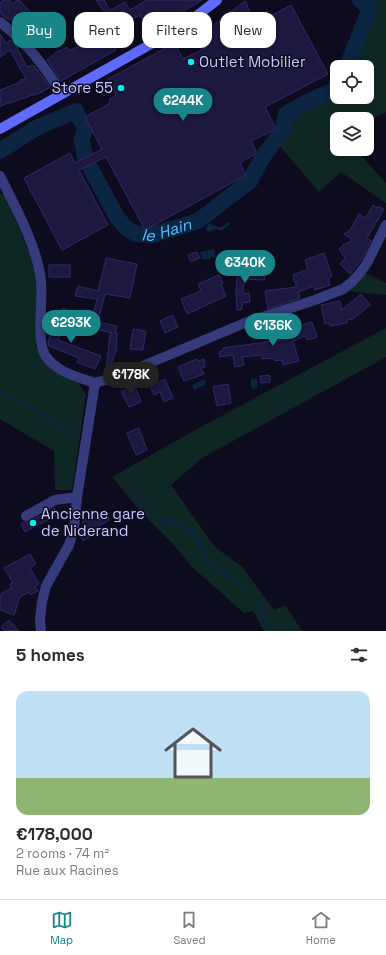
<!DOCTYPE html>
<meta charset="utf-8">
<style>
:root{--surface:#fff;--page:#f7f7f7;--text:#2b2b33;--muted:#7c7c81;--line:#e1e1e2;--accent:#188589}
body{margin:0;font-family:"Space Grotesk",sans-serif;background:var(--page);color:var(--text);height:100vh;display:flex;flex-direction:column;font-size:15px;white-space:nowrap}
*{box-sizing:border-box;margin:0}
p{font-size:13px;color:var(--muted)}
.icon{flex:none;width:22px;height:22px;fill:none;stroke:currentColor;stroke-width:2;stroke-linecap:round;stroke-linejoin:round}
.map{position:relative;height:631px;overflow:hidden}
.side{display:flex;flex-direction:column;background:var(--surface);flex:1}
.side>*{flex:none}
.banner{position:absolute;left:12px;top:12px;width:362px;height:36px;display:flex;gap:8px}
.controls{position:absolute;left:330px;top:60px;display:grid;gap:8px}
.controls a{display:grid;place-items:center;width:44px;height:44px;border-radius:8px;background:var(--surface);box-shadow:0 2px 10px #0003;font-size:20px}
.price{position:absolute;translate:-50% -34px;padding:0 9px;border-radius:14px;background:var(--accent);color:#fff;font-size:13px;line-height:26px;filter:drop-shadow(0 1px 2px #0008)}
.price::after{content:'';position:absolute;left:50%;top:24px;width:12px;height:9px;margin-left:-6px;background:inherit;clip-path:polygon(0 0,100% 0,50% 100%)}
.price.selected{background:#222;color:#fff}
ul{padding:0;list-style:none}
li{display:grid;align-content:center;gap:8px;height:212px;padding:0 16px}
li span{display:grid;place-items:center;height:124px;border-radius:12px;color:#555}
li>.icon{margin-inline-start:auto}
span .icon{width:72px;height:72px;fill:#fffc;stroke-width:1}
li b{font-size:17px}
h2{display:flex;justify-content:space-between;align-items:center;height:48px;padding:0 16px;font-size:17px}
.chip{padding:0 14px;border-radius:12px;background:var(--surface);box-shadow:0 2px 10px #0003;font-size:14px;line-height:36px}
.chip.selected{background:var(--accent);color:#fff}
.dock{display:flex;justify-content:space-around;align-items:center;height:56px;border-top:1px solid var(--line);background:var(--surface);font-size:11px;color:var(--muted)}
.dock a{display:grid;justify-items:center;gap:2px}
.dock .selected{color:var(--accent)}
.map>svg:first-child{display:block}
</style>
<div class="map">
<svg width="386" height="631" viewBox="0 0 386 631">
<rect width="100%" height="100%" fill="#0d0c1e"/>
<g fill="#0f2724">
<polygon points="368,0 386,0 386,112 367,122 367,119 337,119 337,149 355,149 386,183 386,203 341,172 319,192 278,144 286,134 292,116 310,107 329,101 337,92 337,97 367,97 367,67 350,67 373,5"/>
<polygon points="4,193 30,254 37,281 36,309 36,347 52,370 78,382 86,395 72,490 55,490 54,451 0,419 0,195"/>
<polygon points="365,273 386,283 386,295 346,291"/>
<polygon points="386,328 386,357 202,458 171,485 215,547 242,567 274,610 285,605 302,631 264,631 253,611 244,613 191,566 173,544 142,513 112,477 197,429"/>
</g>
<g fill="#0b2542">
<polygon points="228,222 230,224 222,231 216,229 208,232 205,228 209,223 217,227 222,227"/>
<polygon points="214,249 216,257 202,260 200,252"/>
<polygon points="252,378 257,379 257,386 256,389 253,389 251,386 251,379"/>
<polygon points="204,379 206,384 194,390 192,385"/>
</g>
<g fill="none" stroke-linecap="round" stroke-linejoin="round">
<g stroke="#0b2542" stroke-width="2.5">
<polyline points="0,392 37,410 73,436"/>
<polyline points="131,494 150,515 193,531 207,563 246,589"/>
<polyline points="256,600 272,631"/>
</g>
<g stroke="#0b2542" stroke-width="16">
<polyline points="347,67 370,8 360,0"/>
<path id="s1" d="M 0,151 L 36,128 L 76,111 L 85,129 L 82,139 L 85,158 L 117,217 L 125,227 L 136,234 L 152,235 L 198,221 L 250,181 L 262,158 L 283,130 L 286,114 L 309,101 L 333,91 L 337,85"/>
</g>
</g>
<g fill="#1c183f" stroke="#302a6b">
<polygon points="3,0 9,0 13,4 17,0 19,0 35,17 32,20 38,28 34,31 40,38 34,43 19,25 18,27 10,18 8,20 3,16 0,13 0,3"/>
<polygon points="96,0 104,0 110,10 125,2 130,10 147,0 202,0 149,32 140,15 119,26 108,34 116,50 61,81 47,60 59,50 60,51 67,47 69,51 85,43 81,38 101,27 96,21 106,14"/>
<polygon points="245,1 256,24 291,5 328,74 265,107 276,129 251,141 257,153 240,163 246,175 145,230 106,157 79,170 108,225 62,250 24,178 70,153 75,163 102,149 85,117 109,104 110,99 116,95 108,79 175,43 183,59 205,48 199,36 206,31"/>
<polygon points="0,34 6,43 11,40 15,44 27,67 34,65 36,70 37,69 50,87 42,92 0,106 0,90 21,82 20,80 26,79 10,50 0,57"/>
<polygon points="373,205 377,208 378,206 384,209 367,238 371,241 361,260 350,274 340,264 345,258 339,249 343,246 343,245 353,240 344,234 350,230 359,214 366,218"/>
<polygon points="197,252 200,258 191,262 188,255"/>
<polygon points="324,253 332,276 328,278 330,285 315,290 314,286 298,292 300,298 268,309 265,291 296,287 296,282 294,282 293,275 308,269 305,260"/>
<polygon points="106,258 137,264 130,298 105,294 98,321 92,320 97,299 75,296 78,286 98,291"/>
<polygon points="238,263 245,263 244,268 251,268 250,274 264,273 265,280 244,279 243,294 249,293 250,302 243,303 241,310 237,310 236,293"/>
<rect x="49" y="265" width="21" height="12"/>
<polygon points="219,275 223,283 221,285 226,296 187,314 181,299 201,291 198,284"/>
<polygon points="361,294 370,305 353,319 347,320 347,323 330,326 329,323 325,324 321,305 340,301 342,310"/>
<polygon points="63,308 70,312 58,340 101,356 95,369 77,362 79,358 49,346 48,341"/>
<polygon points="173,315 178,327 165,333 160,321"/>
<polygon points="97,322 117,326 115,333 117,333 116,351 108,372 106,371 110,333 112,333 96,329"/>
<polygon points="312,322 317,337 307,340 305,336 293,341 299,361 283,365 282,360 275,361 274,358 262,359 262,355 242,357 244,365 235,367 233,355 220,357 219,352 223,351 223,348 281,340 279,332"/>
<polygon points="133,329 146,331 143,350 130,349"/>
<polygon points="197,359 198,361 204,359 205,367 201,368 204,374 184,381 178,367"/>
<polygon points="270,375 270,382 261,383 260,376"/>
<polygon points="165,379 173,398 164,402 160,392 154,395 150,386"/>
<polygon points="228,384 231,403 217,406 213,387"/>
<polygon points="135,386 141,402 129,407 121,391"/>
<polygon points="139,428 147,450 136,455 127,433"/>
<polygon points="54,508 57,515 25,532 21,524 24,522 29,522"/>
<polygon points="104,511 109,520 92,530 94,534 83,541 79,534 80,532 85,528 82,522 96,513 97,514"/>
<polygon points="30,554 36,564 30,568 39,584 35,586 38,591 30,595 29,592 20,597 14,615 0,610 0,597 2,593 12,588 10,584 13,583 4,568"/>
<polygon points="9,620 19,631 5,631 1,627"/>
</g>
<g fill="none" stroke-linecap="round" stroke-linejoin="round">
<g stroke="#363b7d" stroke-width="10">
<path d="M 0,22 C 28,44 43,64 62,94"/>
<path d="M 0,176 C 15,207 34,240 40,274 C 45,297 35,337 45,355 C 56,372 77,377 95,383"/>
<polyline points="95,383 119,376 247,322 315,300 343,289 352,282 360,273 367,263 386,225"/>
<polyline points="26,516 55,500 77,497"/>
<polyline points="41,631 40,619 42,602 46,586 69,545 74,528 77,497 95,383"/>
</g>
<polyline stroke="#5f6bff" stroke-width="10" points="0,129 151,44 194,18 217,0"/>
</g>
<g fill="#00f3f3" stroke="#0d0c1e" stroke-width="1.5">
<circle cx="191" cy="62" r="4"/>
<circle cx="121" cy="88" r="4"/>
<circle cx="33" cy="523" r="4"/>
</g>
<g text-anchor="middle" stroke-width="3" stroke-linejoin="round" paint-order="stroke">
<g font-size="15" fill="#c9c8ff" stroke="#0d0c1e" text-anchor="start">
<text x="199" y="67">Outlet Mobilier</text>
<text x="113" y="93" text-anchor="end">Store 55</text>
<text x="41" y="519">Ancienne gare<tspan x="41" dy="17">de Niderand</tspan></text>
</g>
<g font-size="16" font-style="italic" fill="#56c1ff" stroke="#0d0c1e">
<text dy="6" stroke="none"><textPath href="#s1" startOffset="260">le Hain</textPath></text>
</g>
</g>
</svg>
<div class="controls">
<a><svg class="icon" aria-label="locate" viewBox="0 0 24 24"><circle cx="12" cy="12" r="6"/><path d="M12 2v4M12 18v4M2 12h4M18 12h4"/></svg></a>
<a><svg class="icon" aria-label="layers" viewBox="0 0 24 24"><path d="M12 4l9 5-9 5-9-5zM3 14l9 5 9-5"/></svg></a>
</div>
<b class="price" style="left:183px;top:122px">€244K</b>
<b class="price" style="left:245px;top:284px">€340K</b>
<b class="price" style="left:71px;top:344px">€293K</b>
<b class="price" style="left:273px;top:347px">€136K</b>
<b class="price selected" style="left:131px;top:396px">€178K</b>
<div class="banner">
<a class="chip selected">Buy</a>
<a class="chip">Rent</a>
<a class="chip">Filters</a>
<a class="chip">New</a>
</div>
</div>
<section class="side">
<h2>5 homes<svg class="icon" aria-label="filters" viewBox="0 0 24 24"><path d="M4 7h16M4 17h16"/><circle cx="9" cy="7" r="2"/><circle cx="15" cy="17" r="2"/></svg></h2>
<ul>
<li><span style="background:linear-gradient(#bfe0f5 70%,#8fb573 0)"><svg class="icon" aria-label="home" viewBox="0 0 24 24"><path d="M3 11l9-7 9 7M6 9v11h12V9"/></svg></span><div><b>€178,000</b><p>2 rooms · 74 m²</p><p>Rue aux Racines</p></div></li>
</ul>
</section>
<nav class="dock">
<a class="selected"><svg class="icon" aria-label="map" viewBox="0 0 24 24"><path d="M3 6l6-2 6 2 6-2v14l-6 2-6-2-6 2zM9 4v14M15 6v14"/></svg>Map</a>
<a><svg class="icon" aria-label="saved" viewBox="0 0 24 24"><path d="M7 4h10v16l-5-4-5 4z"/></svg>Saved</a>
<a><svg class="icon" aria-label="home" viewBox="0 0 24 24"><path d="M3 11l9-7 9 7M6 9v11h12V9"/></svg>Home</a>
</nav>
